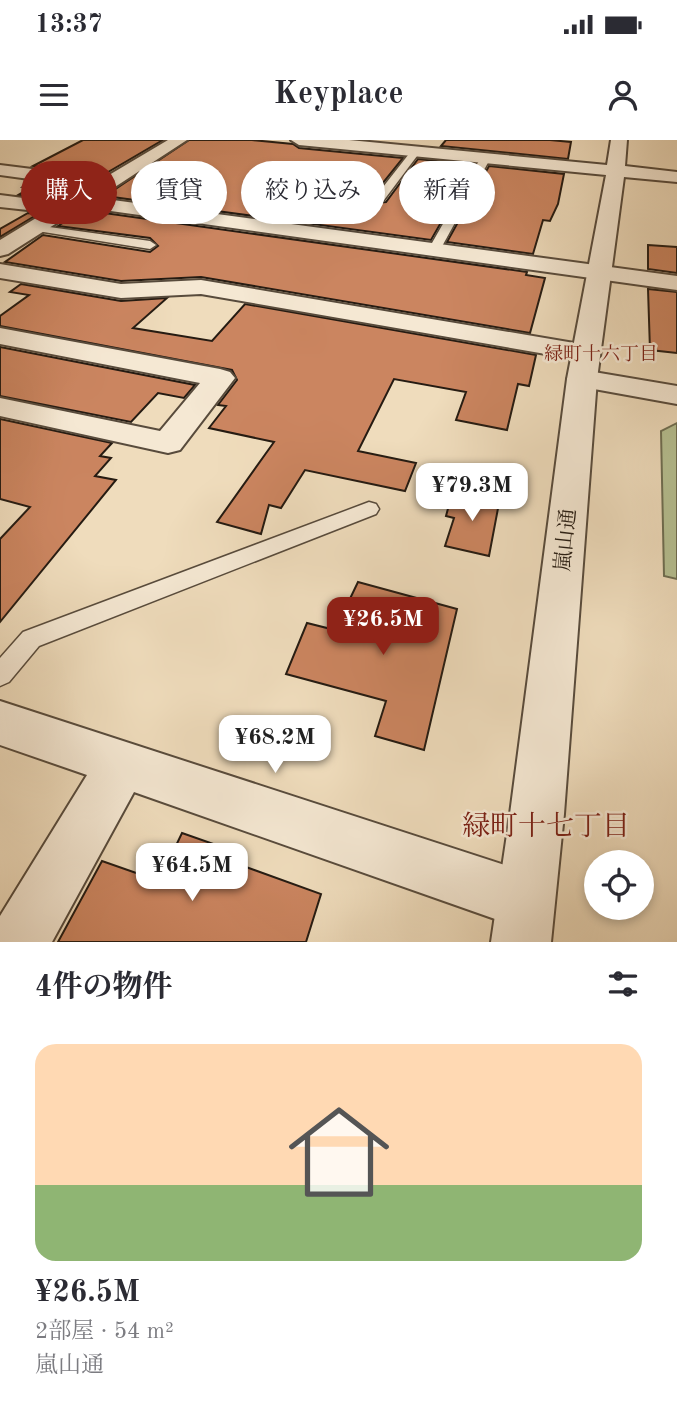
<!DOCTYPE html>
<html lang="ja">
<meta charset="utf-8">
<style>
:root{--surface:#fff;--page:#f7f7f7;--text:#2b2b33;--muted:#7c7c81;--line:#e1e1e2;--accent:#8f2418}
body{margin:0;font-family:"Old Standard TT","Noto Serif JP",serif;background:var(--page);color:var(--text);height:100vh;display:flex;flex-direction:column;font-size:26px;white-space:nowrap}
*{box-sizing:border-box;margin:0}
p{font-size:23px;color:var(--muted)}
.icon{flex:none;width:38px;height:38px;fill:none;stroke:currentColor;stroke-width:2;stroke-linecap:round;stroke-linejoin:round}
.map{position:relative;height:802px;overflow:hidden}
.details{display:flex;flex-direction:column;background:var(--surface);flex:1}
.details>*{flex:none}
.banner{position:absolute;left:21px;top:21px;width:635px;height:63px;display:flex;gap:14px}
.buttons{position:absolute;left:584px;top:710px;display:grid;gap:14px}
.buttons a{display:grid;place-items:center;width:70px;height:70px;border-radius:50%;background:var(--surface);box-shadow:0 4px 10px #0003;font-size:35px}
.price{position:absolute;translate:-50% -60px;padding:0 16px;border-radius:14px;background:#fff;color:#222;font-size:23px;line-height:46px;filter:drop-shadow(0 2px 4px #0008)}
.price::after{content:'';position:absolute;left:50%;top:42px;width:21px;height:16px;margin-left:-10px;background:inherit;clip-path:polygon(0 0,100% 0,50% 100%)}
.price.current{background:var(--accent);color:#fff}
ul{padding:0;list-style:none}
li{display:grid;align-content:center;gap:14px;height:371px;padding:0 35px}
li+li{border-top:2px solid var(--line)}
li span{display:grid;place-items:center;height:217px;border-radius:21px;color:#555}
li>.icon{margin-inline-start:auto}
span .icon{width:126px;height:126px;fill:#fffc;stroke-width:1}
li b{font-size:30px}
h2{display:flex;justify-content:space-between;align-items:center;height:84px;padding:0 35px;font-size:30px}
.chip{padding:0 24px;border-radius:32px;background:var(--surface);box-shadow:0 4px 10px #0003;font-size:24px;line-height:63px}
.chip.current{background:var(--accent);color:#fff}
.status{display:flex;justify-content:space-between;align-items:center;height:49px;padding:0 35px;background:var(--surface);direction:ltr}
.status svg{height:19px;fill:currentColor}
header{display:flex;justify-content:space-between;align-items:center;height:91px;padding:0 35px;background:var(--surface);font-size:32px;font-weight:700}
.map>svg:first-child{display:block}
</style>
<div class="status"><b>13:37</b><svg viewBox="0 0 49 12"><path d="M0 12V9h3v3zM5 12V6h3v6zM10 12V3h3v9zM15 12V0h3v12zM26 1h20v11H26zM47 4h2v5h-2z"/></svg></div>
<header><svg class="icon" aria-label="menu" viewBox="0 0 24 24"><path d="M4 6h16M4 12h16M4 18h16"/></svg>Keyplace<svg class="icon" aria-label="person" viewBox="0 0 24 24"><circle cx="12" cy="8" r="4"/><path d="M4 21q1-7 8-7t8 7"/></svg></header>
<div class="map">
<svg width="677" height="802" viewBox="0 0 677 802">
<rect width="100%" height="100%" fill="#efdcbc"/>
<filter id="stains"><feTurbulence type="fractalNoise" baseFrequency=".00286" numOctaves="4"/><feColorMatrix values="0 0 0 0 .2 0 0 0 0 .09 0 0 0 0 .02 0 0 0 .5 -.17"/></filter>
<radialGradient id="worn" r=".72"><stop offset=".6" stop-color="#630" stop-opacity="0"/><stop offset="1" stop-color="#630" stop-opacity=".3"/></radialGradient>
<polygon fill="#b6c193" stroke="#6e6e52" stroke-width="2" points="677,283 677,439 664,436 661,291"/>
<g fill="#cb8560" stroke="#251b12" stroke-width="2">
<polygon points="83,0 163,0 103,35 33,26"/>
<polygon points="189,0 252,0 293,4 299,8 403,18 374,54 376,63 386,62 418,19 474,25 431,100 105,56"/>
<polygon points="446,0 550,0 571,2 568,19 441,6"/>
<polygon points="489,26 564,34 558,64 550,81 543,80 533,114 447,102"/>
<polygon points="33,42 80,49 61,60 18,55 30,48 23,47"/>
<polygon points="83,70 527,132 526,135 545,138 530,193 201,137 121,141 5,122 43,95 150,112 158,106 150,98 58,86"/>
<polygon points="28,73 38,74 0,97 0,89"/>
<polygon points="648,105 677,107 677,133 648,129"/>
<polygon points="21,144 121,161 167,158 133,188 212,201 245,164 536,215 529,246 518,244 507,290 456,280 466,252 394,239 358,311 416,323 405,351 305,330 281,368 269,365 261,394 217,382 274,302 209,288 226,266 218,265 237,240 232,230 0,186 0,176 29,155 10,152"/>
<polygon points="648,149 677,152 677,213 650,210"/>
<polygon points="0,207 195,245 184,258 158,253 131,282 0,256"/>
<polygon points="0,279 112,303 100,316 111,318 95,336 116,340 0,482 0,399 30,367 0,359"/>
<polygon points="453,350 481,355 480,359 499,363 489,416 445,406 454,378 446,376"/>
<polygon points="358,442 457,469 424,610 375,596 386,561 286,534 307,483 335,490"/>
<polygon points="182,693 225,708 221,718 321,754 306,802 58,802 102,721 159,741"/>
</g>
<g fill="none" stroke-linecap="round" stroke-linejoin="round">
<g stroke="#584b3c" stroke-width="3">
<g id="service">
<polygon points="412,10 420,12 384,60 376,60 376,56"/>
<polygon points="485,16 490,19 440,110 430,113 428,110 480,19"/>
<polygon points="35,85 150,101 156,105 150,109 31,90 31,86"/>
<polygon points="369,362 376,364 379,369 376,374 39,506 9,542 0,546 0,518 23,492"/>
</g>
</g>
<g stroke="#584b3c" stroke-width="4">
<g id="minor">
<polygon points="168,0 187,0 98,58 677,136 677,150 82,67 8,114 0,116 0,100 46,72 0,67 0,55 62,63 88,47 0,35 0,25 104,38"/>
<polygon points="0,124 121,144 201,140 586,205 596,207 600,213 596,219 586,221 201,154 121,158 0,138"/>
<polygon points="0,188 220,229 230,232 235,238 180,310 168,313 0,276 0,258 160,291 200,243 0,204"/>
<polygon points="582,230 677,246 677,264 572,245 567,239 572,233"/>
<polygon points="0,561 526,732 547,740 555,761 547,782 526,790 134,652 52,802 0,802 0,776 87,635 0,605"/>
</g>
</g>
<g stroke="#584b3c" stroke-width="4">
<polygon id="tertiary" points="291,0 349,0 607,25 611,0 627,0 625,26 677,32 677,42 624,37 597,239 564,674 551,802 491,802 510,674 567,239 606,35 299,5"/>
</g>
<use href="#service" fill="#f5e8d3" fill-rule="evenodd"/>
<use href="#minor" fill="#f5e8d3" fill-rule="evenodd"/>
<use href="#tertiary" fill="#f5e8d3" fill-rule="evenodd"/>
</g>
<g text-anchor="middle" stroke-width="5" stroke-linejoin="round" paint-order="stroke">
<g font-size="19" fill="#7a1f14" stroke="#f5e8d3">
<text x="601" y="220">緑町十六丁目</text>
</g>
<g font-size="21" fill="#251b12" stroke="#f5e8d3">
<text transform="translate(565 400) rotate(-84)" y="7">嵐山通</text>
</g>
<g font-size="28" fill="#7a1f14" stroke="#f5e8d3">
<text x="546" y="695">緑町十七丁目</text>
</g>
</g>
<rect width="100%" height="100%" filter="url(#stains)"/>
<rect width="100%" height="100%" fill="url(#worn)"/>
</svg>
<div class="buttons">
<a><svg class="icon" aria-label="locate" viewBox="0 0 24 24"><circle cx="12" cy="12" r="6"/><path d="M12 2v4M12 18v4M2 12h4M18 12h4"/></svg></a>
</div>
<b class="price" style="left:472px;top:383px">¥79.3M</b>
<b class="price current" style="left:383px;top:517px">¥26.5M</b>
<b class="price" style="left:275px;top:635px">¥68.2M</b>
<b class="price" style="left:192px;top:763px">¥64.5M</b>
<div class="banner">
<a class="chip current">購入</a>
<a class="chip">賃貸</a>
<a class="chip">絞り込み</a>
<a class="chip">新着</a>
</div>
</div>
<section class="details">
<h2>4件の物件<svg class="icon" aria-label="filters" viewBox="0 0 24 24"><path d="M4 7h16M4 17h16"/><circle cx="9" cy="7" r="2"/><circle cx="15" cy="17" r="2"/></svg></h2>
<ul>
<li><span style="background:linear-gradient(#ffd9b3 65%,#8fb573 0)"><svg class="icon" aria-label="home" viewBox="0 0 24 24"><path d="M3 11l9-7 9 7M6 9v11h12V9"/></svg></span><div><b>¥26.5M</b><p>2部屋 · 54 m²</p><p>嵐山通</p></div></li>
</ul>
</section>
